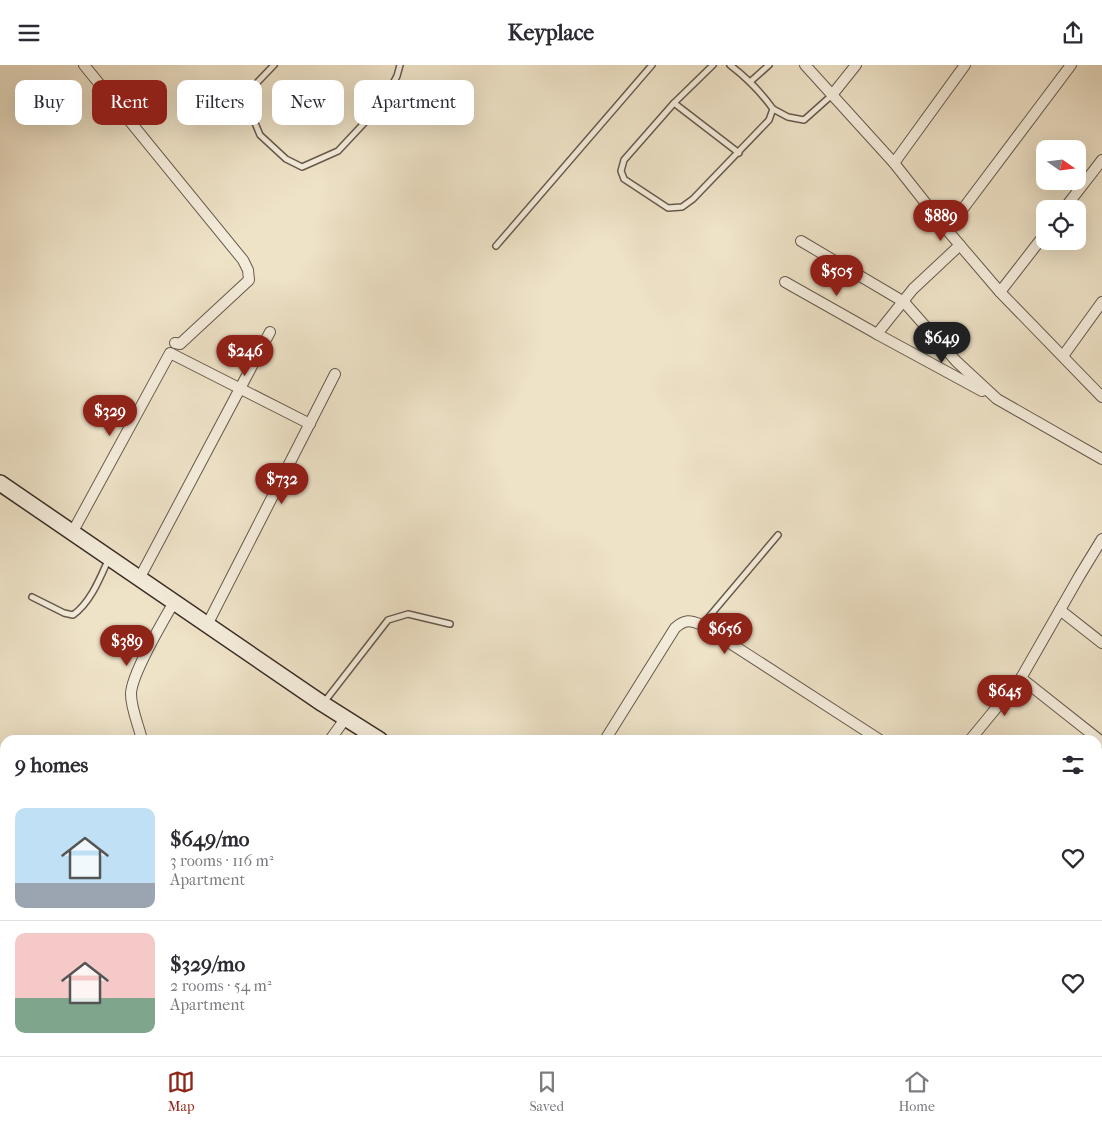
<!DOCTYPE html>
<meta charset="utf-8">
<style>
:root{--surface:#fff;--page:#f2f2f3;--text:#2b2b33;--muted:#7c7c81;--line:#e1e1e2;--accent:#8f2418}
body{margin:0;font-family:"IM FELL French Canon",serif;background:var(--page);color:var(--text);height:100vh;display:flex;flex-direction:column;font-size:19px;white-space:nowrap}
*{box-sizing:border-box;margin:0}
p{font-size:16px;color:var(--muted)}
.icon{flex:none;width:28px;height:28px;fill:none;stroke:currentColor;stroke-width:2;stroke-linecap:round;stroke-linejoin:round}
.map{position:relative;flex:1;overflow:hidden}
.sheet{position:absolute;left:0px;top:670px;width:1102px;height:321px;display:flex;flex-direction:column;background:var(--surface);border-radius:15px 15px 0 0;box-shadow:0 5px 20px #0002}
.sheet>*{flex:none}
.banner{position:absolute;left:15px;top:15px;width:500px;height:45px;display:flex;gap:10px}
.needle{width:32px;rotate:104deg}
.controls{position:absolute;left:1036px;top:75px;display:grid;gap:10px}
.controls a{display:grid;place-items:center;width:50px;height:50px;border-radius:10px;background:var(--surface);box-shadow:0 5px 20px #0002;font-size:25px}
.price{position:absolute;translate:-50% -42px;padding:0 11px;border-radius:18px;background:var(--accent);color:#fff;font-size:16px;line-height:32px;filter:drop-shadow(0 1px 2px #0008)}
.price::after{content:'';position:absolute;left:50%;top:30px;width:15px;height:11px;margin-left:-8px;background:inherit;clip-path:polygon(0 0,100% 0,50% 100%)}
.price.current{background:#222;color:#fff}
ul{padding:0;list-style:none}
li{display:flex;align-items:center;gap:15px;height:125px;padding:0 15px}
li+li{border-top:1px solid var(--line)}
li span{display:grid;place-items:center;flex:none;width:140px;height:100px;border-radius:10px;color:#555}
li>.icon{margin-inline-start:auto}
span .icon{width:60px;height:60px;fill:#fffc;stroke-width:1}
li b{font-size:21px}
h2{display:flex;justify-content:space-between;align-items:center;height:60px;padding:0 15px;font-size:21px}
.tag{padding:0 18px;border-radius:10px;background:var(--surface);box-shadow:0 5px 20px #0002;font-size:18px;line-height:45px}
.tag.current{background:var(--accent);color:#fff}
header{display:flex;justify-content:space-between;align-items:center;height:65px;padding:0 15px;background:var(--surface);font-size:22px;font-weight:700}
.menu{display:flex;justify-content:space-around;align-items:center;height:70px;border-top:1px solid var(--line);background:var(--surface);font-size:14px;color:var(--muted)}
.menu a{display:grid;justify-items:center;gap:2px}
.menu .current{color:var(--accent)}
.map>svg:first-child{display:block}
</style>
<header><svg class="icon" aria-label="menu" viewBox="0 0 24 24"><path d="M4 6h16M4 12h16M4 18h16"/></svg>Keyplace<svg class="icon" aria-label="share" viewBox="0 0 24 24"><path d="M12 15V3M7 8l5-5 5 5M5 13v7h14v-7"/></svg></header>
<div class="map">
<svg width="1102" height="991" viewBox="0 0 1102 991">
<rect width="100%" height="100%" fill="#eee2c7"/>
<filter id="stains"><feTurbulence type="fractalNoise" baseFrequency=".004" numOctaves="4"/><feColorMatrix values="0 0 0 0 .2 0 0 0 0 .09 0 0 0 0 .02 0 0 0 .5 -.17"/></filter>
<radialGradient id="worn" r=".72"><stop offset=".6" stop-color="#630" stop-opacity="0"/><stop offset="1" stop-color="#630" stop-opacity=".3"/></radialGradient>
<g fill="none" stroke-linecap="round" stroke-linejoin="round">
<g stroke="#665a4e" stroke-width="8">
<g id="lane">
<polyline points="274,0 249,26 248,41 260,70 286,94 302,102 338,86 382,39 397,11 400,0"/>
<path d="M 713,0 L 674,38 L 624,95 L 621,106 L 624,114 L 668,143 L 682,142 L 693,134 L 769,55 L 773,44 C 761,27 747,13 730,0"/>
<polyline points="750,17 769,0"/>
<polyline points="674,38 739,88"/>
<polyline points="773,44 788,52 804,55 832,30"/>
<polyline points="496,181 652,0"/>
<path d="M 32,532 L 64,548 L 73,550 C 91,537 100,513 109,493"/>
<polyline points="702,560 778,470"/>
<polyline points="325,636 388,555 408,549 450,559"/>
<polyline points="1098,945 1102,949"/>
<polyline points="910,991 914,986"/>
</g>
</g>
<g stroke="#665a4e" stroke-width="12">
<g id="street">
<polyline points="84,0 243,195 248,205 249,215 180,279 175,278"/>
<polyline points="805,0 894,98 947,165 1000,227 1102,332"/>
<polyline points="832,30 856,0"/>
<polyline points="894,98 965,0"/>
<polyline points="1064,144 1102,95"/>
<polyline points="947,165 1071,0"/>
<polyline points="801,176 904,237 956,296 997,334 1102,394"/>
<polyline points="960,180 913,224 877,269 982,326"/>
<polyline points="785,217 877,269"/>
<polyline points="1000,227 1045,169"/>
<polyline points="1063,291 1102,237"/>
<polyline points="72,468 170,288 310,359"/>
<polyline points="139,514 270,267"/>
<polyline points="1060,545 1102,578"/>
<polyline points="207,560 335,309"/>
<polyline points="1021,613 1102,677"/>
<path d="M 142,675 C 139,661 131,644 131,629 C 131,610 163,556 174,537"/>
<polyline points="330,675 345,654"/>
<path d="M 605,675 L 675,563 C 685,554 690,555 702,560 L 880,675"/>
<polyline points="970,675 1021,613 1080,510 1102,474"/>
<polyline points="0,814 5,817"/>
<polyline points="232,986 241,991"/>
<polyline points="143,991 145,986"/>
<polyline points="334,991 336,986"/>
<polyline points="438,991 439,986"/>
<polyline points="586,991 592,986"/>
</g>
</g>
<g stroke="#392c25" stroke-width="18">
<g id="secondary">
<polyline points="0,418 323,639 380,675"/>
<polyline points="661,986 663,991"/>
</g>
</g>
<use href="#lane" stroke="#f4ecdb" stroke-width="5"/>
<use href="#street" stroke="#f4ecdb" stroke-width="10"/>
<use href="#secondary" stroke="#f4ecdb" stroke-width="15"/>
</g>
<rect width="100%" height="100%" filter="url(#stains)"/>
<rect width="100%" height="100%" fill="url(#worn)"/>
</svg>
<div class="controls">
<a><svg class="needle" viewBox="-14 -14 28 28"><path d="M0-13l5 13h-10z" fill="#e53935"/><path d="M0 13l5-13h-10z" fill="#7c7c81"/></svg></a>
<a><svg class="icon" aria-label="locate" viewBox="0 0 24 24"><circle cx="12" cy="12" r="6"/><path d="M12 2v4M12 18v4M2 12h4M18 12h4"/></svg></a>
</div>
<b class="price" style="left:941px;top:177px">$889</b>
<b class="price" style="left:837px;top:232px">$505</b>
<b class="price current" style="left:942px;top:299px">$649</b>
<b class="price" style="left:245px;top:312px">$246</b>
<b class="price" style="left:110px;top:372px">$329</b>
<b class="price" style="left:282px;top:440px">$732</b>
<b class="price" style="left:725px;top:590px">$656</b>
<b class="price" style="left:127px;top:602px">$389</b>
<b class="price" style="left:1005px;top:652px">$645</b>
<div class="banner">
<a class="tag">Buy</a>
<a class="tag current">Rent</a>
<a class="tag">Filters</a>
<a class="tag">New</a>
<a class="tag">Apartment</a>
</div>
<section class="sheet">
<h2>9 homes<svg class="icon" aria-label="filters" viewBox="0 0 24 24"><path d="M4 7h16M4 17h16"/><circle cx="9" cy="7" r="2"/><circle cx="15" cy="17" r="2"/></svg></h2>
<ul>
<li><span style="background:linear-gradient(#bfe0f5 75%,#9aa5b1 0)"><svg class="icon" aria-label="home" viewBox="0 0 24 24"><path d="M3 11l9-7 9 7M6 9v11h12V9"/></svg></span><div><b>$649/mo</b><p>3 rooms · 116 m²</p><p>Apartment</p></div><svg class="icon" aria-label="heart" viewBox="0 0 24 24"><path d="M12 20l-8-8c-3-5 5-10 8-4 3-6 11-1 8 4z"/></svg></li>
<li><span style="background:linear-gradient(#f6c9c9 65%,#7fa58c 0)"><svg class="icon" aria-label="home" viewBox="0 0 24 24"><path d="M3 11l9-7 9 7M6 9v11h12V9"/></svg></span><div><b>$329/mo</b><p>2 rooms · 54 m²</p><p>Apartment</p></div><svg class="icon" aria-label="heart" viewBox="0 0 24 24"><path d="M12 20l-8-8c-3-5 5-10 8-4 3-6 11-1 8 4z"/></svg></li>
</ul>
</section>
</div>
<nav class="menu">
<a class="current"><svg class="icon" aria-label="map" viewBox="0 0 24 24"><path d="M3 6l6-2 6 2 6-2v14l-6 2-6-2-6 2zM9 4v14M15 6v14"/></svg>Map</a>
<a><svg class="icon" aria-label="saved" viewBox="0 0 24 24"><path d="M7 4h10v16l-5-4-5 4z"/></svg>Saved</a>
<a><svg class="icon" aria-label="home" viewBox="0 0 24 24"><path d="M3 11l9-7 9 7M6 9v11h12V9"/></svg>Home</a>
</nav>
